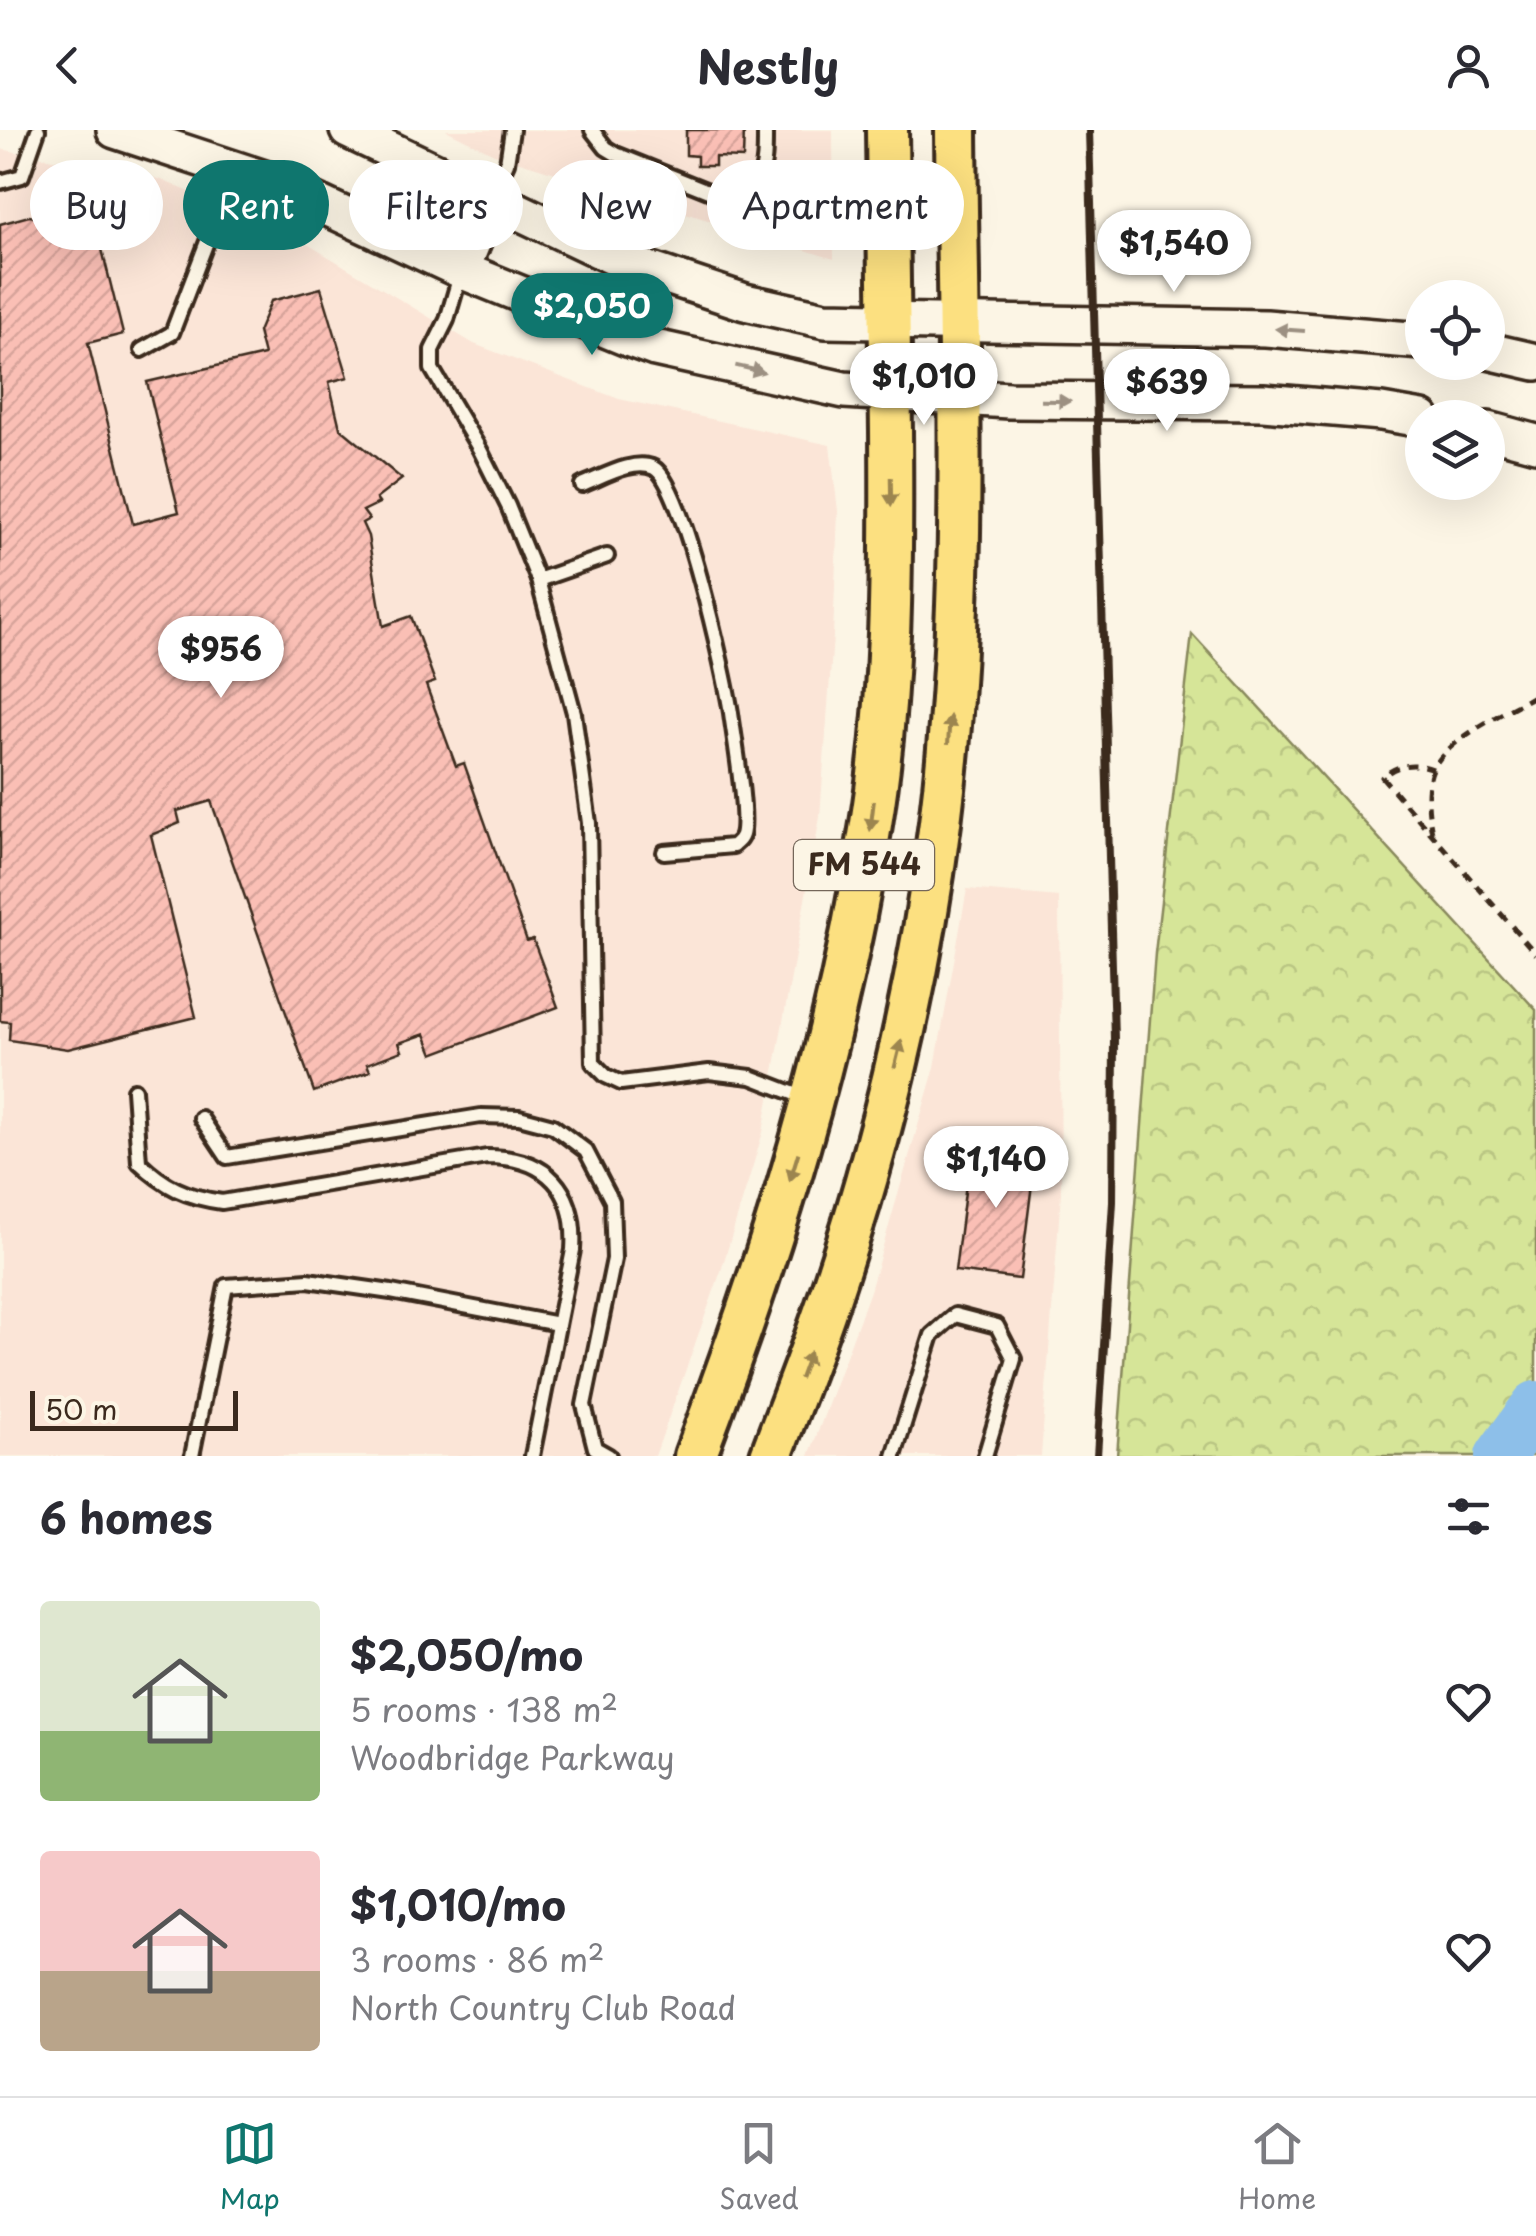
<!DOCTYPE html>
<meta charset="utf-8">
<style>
:root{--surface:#fff;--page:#f7f7f7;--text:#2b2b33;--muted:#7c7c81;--line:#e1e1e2;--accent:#0f766e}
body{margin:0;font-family:"Playpen Sans",sans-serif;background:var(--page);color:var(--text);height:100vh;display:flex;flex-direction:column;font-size:38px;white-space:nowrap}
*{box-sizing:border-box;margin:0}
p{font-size:32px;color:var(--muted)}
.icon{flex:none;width:55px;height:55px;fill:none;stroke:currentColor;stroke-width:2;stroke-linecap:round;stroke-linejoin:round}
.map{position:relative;height:1326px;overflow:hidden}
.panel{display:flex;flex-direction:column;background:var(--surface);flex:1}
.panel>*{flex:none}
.top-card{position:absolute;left:30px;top:30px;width:1000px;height:90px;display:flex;gap:20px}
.buttons{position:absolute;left:1405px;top:150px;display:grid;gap:20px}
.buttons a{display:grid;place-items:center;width:100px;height:100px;border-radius:50%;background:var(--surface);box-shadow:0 10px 40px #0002;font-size:50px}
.scale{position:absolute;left:30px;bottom:25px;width:208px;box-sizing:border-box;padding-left:10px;border:5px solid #3b2a1e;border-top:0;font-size:28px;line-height:35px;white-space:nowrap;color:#3b2a1e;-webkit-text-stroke:8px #fcf5e5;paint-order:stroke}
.price{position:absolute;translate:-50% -85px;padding:0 22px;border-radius:35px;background:#fff;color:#222;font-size:32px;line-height:65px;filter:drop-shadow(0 2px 5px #0008)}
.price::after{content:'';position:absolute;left:50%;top:60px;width:30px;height:22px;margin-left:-15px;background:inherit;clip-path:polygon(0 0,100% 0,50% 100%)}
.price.current{background:var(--accent);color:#fff}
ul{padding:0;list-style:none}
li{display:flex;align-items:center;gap:30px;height:250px;padding:0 40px}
li span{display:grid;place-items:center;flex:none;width:280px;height:200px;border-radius:10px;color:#555}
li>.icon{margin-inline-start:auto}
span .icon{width:120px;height:120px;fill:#fffc;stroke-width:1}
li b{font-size:42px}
h2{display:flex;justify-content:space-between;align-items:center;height:120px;padding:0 40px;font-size:42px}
.tag{padding:0 35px;border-radius:45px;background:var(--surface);box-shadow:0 10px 40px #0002;font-size:35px;line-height:90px}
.tag.current{background:var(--accent);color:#fff}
header{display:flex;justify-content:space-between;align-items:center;height:130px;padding:0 40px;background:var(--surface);font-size:45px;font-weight:700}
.tab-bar{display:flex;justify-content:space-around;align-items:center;height:140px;border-top:2px solid var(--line);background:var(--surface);font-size:28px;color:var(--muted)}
.tab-bar a{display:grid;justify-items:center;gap:5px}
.tab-bar .current{color:var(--accent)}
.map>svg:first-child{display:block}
</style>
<header><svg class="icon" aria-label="back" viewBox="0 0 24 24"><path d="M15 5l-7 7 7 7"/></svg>Nestly<svg class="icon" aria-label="person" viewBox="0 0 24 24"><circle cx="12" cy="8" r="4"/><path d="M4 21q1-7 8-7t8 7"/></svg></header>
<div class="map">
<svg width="1536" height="1326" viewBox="0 0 1536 1326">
<defs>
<pattern id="forest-crowns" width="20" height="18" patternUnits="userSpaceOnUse" patternTransform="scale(2.5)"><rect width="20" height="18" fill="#d6e598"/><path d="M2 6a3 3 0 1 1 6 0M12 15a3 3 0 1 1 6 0" fill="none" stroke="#b9c583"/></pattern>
<pattern id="building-hatch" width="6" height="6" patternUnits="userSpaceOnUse" patternTransform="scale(2.5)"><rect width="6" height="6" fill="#fabfb5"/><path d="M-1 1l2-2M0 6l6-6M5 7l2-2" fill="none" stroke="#d7a49b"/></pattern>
</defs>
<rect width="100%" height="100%" fill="#fcf5e5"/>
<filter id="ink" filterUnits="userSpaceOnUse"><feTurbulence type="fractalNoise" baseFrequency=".01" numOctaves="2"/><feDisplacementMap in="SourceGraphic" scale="20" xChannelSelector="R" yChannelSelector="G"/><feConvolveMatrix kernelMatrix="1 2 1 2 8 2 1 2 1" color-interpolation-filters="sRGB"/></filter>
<g filter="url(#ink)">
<g fill="#fbe5d7">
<polygon points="446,0 833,0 834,129 494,24"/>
<polygon points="0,19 159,49 294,106 474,214 619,269 830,315 838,381 833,506 820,687 763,1002 721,1141 655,1326 0,1326"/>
<polygon points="967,759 1059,767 1061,1063 1041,1326 809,1326 870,1161 935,937"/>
</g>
<polygon fill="url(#forest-crowns)" stroke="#88885b" stroke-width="2.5" points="1192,504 1536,880 1536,1326 1117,1326 1155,823"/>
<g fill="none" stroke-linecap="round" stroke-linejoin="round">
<polyline stroke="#8dbfe9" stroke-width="50" points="1500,1326 1536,1276"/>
</g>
<g fill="url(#building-hatch)" stroke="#3b2a1e" stroke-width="2.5">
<polygon points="686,0 744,0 743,28 715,27 715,36 697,36 697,26 686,25"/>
<polygon points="29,86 97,99 123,204 88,213 133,394 179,382 147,252 264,225 258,202 271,171 321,158 348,247 329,252 340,298 402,349 376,369 379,373 363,381 369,389 362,393 368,406 383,496 411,486 435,552 426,555 456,636 464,633 527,811 533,809 558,877 433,924 425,904 399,913 402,921 367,934 370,941 314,962 211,671 177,681 180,693 151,705 196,887 68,919 9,910 10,892 0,891 0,94"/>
<polygon points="971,1014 1036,1022 1020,1149 955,1141"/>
</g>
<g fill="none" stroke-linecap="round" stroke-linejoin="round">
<g stroke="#3b2a1e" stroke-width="20">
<g id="lane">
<path d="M 592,0 L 606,18 L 616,24 L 723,67 C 767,64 765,35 765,0"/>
<polyline points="0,52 22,46 38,0"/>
<polyline points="493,64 507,33 512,0"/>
<polyline points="461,142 447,190 432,220 432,239 480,320 508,376 538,450 574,583 589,693 593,933 606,946 621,953 709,942 751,947 808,969"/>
<polyline points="142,220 172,203 234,41"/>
<path d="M 582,355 C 601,348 634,328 654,338 C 683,353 725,545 731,583 C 734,606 748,686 742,705 C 740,711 737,712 733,716 L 664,722"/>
<polyline points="538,450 607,426"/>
<path d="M 134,960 L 139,1032 C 165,1057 186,1067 222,1072 L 487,1027 C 547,1027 577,1060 573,1120 L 532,1326"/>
<polyline points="201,988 227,1027 481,986 519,987 553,996 586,1021 612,1071 614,1129 584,1275 595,1318 609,1326"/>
<polyline points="192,1326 226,1156 308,1150 391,1162 558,1194"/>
<polyline points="894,1326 932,1205 955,1185 997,1196 1014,1229 985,1326"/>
</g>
</g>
<g stroke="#3b2a1e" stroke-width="42">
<g id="secondary">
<polyline points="115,0 273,52 461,140 628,208 655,218 844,260 1009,270 1263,272 1381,282 1422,289"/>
<polyline points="348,0 625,132 745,172 825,190 1266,198 1422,211"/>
<polyline points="461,140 490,69"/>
<polyline points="1488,221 1536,232"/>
<polyline points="1488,300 1536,313"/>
</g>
</g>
<g stroke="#3b2a1e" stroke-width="48">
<g id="primary">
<path d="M 695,1326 C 774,1117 837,915 871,694 C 892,565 892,433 891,302 C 890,201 888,101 887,0"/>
<path d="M 771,1326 C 791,1272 813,1218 831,1163 C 882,1011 920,853 940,693 C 969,464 958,231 956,0"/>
</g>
</g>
<g stroke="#3b2a1e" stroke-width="5" stroke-dasharray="10 8" stroke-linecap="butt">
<path d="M 1433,639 C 1414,632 1398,634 1382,647 L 1536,824"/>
<path d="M 1432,702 C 1428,685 1425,656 1433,639 C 1447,609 1508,581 1536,565"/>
</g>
<use href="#lane" stroke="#fcf5e5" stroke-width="12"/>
<use href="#secondary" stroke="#fcf5e5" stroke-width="35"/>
<use href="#primary" stroke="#fce080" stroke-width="40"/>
<polyline stroke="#3b2a1e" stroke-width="8" points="1089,0 1114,909 1113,1072 1097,1326"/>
</g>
<defs><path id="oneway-solid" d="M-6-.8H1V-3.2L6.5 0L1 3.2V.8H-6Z" transform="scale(2.5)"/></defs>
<g fill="#9c9082">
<use href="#oneway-solid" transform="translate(1290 200) rotate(-176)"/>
<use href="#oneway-solid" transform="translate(750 239) rotate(13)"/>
<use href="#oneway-solid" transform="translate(1056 271) rotate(1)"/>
</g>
<g fill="#9c854f">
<use href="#oneway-solid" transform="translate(891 362) rotate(89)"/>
<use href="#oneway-solid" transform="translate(949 600) rotate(-86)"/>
<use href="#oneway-solid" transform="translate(872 686) rotate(97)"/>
<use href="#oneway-solid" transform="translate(898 924) rotate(-76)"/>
<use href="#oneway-solid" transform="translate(794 1037) rotate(107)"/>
<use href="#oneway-solid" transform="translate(805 1235) rotate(-70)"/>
</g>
</g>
<g text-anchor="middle" stroke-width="10" stroke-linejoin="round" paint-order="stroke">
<rect fill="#fcf5e5" stroke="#75675a" stroke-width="2.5" x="794" y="710" width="140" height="50" rx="8"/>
<g font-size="30" font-weight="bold" fill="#3b2a1e">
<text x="864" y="745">FM 544</text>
</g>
</g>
</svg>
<div class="buttons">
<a><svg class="icon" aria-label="locate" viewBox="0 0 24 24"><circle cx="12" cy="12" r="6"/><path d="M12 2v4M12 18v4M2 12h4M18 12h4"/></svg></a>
<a><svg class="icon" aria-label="layers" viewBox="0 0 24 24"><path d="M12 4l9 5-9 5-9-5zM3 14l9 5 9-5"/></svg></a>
</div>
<div class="scale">50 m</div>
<b class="price" style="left:1174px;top:165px">$1,540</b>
<b class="price current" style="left:592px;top:228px">$2,050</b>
<b class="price" style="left:924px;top:298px">$1,010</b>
<b class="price" style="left:1167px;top:304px">$639</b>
<b class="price" style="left:221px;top:571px">$956</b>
<b class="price" style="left:996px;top:1081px">$1,140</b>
<div class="top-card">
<a class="tag">Buy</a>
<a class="tag current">Rent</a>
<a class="tag">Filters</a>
<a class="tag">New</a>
<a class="tag">Apartment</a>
</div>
</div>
<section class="panel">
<h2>6 homes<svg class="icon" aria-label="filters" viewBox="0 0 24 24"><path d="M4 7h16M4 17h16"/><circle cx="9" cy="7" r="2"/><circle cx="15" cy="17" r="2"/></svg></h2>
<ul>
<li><span style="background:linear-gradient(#dfe7d0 65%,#8fb573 0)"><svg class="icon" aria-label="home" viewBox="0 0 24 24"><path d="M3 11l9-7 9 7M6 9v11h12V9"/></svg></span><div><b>$2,050/mo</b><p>5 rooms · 138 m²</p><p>Woodbridge Parkway</p></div><svg class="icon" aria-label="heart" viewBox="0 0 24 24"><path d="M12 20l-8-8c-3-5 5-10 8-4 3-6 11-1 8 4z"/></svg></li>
<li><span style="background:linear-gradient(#f6c9c9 60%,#b9a48a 0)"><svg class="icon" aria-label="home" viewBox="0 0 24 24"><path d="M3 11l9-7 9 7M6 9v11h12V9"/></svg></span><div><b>$1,010/mo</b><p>3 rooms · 86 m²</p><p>North Country Club Road</p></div><svg class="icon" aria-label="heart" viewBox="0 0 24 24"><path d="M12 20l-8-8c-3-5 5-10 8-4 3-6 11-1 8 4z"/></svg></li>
</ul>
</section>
<nav class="tab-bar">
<a class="current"><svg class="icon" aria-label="map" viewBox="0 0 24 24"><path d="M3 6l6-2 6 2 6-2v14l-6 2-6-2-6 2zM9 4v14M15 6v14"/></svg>Map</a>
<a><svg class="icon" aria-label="saved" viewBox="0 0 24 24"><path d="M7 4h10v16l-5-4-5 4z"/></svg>Saved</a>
<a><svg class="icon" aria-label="home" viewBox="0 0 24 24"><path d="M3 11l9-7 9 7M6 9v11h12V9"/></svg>Home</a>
</nav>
